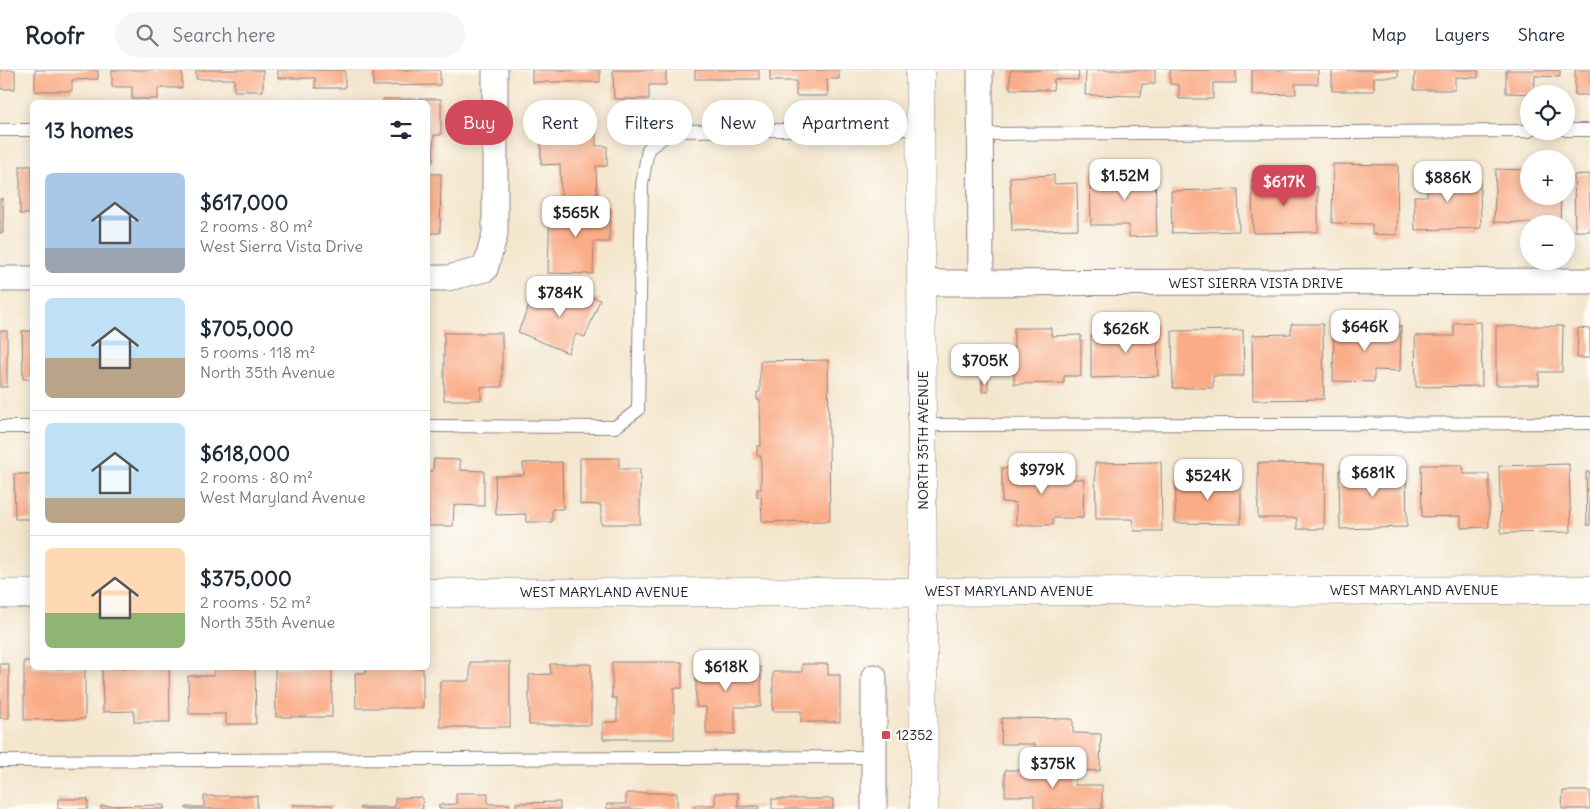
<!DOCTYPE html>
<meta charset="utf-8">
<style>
:root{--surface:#fff;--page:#f6f6f7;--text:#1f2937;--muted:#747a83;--line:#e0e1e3;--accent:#d1495b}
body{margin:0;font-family:Delius,sans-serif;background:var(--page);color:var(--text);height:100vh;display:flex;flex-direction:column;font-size:19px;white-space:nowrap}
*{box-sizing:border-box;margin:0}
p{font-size:16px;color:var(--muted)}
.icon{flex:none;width:28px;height:28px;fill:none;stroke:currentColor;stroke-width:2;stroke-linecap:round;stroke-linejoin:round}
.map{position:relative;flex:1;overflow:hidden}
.drawer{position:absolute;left:30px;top:30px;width:400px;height:570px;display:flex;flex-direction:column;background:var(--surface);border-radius:8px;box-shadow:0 2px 12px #0003}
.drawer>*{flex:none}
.hud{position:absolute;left:445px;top:30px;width:475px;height:45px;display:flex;gap:10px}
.buttons{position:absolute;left:1520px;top:15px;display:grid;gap:10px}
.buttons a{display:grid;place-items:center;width:55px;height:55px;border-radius:50%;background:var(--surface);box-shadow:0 2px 12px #0003;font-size:25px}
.price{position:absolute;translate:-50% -42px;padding:0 11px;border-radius:10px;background:#fff;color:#222;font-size:16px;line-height:32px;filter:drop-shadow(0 1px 2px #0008)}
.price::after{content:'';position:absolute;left:50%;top:30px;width:15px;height:11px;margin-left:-8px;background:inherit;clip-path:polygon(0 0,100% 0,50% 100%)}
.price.active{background:var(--accent);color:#fff}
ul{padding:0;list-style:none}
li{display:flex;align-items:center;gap:15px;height:125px;padding:0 15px}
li+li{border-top:1px solid var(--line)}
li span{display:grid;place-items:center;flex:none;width:140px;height:100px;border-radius:8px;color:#555}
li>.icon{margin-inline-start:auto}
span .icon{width:60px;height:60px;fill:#fffc;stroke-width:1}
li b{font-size:21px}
h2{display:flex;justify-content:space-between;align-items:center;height:60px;padding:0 15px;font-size:21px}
.pill{padding:0 18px;border-radius:22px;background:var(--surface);box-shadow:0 2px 12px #0003;font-size:18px;line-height:45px}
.pill.active{background:var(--accent);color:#fff}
header{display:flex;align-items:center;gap:30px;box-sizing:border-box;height:70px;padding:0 25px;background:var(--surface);border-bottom:1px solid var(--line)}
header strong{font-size:24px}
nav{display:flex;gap:28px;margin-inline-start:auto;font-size:18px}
.search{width:350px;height:45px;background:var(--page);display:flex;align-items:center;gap:12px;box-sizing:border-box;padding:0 18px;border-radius:28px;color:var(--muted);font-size:19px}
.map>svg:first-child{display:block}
</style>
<header>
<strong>Roofr</strong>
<div class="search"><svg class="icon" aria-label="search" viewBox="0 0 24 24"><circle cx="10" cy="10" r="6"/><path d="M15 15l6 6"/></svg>Search here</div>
<nav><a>Map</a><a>Layers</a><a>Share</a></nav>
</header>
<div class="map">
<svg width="1590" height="739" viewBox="0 0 1590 739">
<rect width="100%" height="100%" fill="#fdfcf7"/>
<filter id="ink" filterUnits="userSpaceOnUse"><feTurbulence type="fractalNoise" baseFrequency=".02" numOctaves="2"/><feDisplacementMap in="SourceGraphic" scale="10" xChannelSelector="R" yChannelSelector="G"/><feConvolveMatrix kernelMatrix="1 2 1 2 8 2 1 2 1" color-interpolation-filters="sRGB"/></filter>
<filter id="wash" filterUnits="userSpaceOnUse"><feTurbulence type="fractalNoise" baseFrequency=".0096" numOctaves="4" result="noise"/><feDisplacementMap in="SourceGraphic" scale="20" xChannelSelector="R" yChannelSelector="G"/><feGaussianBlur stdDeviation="1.12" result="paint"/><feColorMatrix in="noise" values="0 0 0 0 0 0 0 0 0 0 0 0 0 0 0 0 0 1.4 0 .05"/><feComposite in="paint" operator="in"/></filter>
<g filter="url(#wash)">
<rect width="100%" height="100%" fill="#f4e6cd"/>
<g id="blocks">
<g fill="#faac87">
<rect x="0" y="0" width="15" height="19"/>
<polygon points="35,0 98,0 98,9 72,10 72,21 35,21"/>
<polygon points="112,0 182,0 182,18 158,18 158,29 132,29 132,17 112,17"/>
<polygon points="196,0 263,0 263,21 234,21 234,9 196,9"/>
<polygon points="278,0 345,0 345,18 315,18 315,8 278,8"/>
<polygon points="373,0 440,0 440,15 373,16"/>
<rect x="532" y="0" width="68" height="12"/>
<polygon points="613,0 666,0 666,15 649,15 649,29 614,29"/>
<rect x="695" y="0" width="64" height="9"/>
<polygon points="770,0 839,0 839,9 827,9 828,26 796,26 796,11 770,11"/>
<polygon points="1010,0 1079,0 1078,10 1054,9 1053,20 1010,19"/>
<polygon points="1086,0 1155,0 1155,14 1142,14 1141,26 1085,25"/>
<polygon points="1170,0 1236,0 1236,13 1213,13 1213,29 1179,29 1179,15 1170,14"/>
<polygon points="1252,0 1318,0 1318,14 1295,14 1296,24 1252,25"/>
<polygon points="1332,0 1398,0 1398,7 1374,7 1374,21 1332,21"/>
<polygon points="1415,0 1478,0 1478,8 1455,7 1455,20 1414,20"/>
<polygon points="1506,0 1560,0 1560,7 1535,6 1534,24 1506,23"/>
<rect x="1575" y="0" width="15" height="25"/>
<polygon points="383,29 441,29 441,65 434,65 433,92 428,92 428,32 383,32"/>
<polygon points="596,55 596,76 607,76 607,96 596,96 597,125 561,126 560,94 541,95 541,56"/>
<polygon points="1333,94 1398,95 1397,165 1372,164 1372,154 1332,153"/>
<rect x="20" y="96" width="12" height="48"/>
<polygon points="1426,97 1453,97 1453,112 1480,111 1481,158 1415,160 1414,126 1427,126"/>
<polygon points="1496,99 1529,100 1529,126 1561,126 1560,154 1494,152"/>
<polygon points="1155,101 1157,166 1129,167 1129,155 1091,155 1090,103"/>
<polygon points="428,104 441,104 440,163 428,163"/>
<polygon points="1590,104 1590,161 1575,161 1574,105"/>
<polygon points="1054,105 1054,114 1077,113 1078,159 1012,161 1010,107"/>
<polygon points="1293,107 1294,118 1318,117 1318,162 1253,163 1252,108"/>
<polygon points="1238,119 1239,161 1172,163 1171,121"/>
<rect x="0" y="129" width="3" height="34"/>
<polygon points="550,136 610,137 609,172 594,172 593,204 548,203"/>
<polygon points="560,214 600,230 585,267 576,264 568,283 518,262 534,224 552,232"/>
<polygon points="1481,252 1482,316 1416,317 1415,266 1454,266 1454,253"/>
<polygon points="1157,254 1158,306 1091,308 1091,266 1130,265 1130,255"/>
<polygon points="1291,254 1323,254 1324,329 1253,330 1252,265 1291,264"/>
<polygon points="1334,255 1401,256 1400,301 1374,300 1374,312 1333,311"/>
<polygon points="1496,256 1563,256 1562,302 1539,302 1539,315 1496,315"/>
<polygon points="1014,258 1051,258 1051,266 1081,265 1081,306 1064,306 1064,313 1014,314"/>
<polygon points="1578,258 1590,259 1590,288 1577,288"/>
<polygon points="1243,260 1244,306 1213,306 1213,318 1173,318 1172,261"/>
<rect x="0" y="261" width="7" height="56"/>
<polygon points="22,261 32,261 32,309 23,309"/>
<polygon points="444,263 502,263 502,317 481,317 481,330 444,330"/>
<polygon points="828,290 830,451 762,452 761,426 757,427 757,419 761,419 761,386 757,386 757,376 761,376 760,330 757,330 757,322 760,322 760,291"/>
<rect x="982" y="309" width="6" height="13"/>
<polygon points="580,388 619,388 619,399 640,399 640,454 601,454 601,435 580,434"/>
<polygon points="434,389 460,390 460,400 484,401 484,436 454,435 453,456 428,456 428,401 433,401"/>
<polygon points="562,392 563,439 552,439 552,452 526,452 526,444 496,445 495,406 524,405 523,393"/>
<polygon points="1161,392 1162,461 1134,461 1133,449 1096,449 1095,393"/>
<polygon points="1258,393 1325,394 1324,459 1297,459 1297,448 1258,448"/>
<polygon points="1569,394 1571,462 1501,463 1499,396"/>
<polygon points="1421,395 1463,395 1463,404 1489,404 1489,457 1461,458 1461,446 1422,447"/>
<polygon points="1002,398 1066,399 1066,409 1084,409 1083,448 1053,448 1053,455 1016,455 1016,433 1002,432"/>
<polygon points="1406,398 1407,457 1340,459 1339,400"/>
<polygon points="1586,402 1590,402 1590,455 1587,455"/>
<polygon points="14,404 32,404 32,449 15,449"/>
<polygon points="1176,409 1241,409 1241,454 1175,453"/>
<polygon points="696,589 733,589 733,597 761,597 761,637 735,637 735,664 706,664 706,637 696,637"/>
<polygon points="24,591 32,591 32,598 85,599 85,649 24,650"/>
<polygon points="470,592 510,592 510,657 440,657 440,611 470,611"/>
<polygon points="612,592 682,592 682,618 674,618 674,669 603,669 603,652 617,652 617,628 612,628"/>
<rect x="0" y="594" width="9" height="54"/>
<polygon points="550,594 591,594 591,655 529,655 529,605 551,604"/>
<polygon points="802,594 828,594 828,605 840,605 840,652 801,652 801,641 773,641 773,602 802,602"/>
<polygon points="102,598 169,598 170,652 134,652 134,641 103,642"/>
<polygon points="214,598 255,598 256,654 226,654 226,644 189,644 188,606 214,606"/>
<polygon points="275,598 332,598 332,647 276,647"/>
<polygon points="366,598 423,598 423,638 356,638 355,603 366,603"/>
<polygon points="1002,648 1073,649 1073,663 1101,664 1100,701 1077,700 1077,696 1035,695 1035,674 1001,674"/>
<polygon points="1005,700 1075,700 1075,715 1102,715 1102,739 1034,739 1034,726 1005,726"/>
<polygon points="1563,721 1590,721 1590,739 1562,739"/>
<polygon points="456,723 488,723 488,734 510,734 510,739 439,739 439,735 456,734"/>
<polygon points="626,723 677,723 677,739 607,739 607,734 626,734"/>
<polygon points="715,723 738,723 738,737 759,736 759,739 694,739 694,735 715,735"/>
<polygon points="204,726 257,726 257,739 186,739 186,737 204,737"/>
<polygon points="422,727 423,739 360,739 360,737 395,737 395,728"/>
<rect x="58" y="729" width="30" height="10"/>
<rect x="772" y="729" width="61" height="10"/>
<polygon points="560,732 560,739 516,739 516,733"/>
<polygon points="164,735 164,739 101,739 101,736"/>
<rect x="293" y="735" width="39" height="4"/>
</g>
</g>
</g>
<g filter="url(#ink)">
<use href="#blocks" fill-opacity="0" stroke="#8b8484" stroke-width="1"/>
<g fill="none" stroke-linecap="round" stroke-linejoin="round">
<g stroke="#8b8484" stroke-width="14">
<g id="lane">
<polyline points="0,60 32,60"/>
<polyline points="1566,60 1590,60"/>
<polyline points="980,64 1529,61"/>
<polyline points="922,355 1590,353"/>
<polyline points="428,356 615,357 638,340 642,114 648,79 672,61 920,59"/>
<polyline points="0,357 32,357"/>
<polyline points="0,691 874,687"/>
</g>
</g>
<g stroke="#8b8484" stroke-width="27">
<g id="street">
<polyline points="980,0 981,213"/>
<polyline points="428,208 448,208 485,199 495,164 495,0"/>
<polyline points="0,209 32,209"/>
<polyline points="921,213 1590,211"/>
<polyline points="874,607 874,739"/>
</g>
</g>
<g stroke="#8b8484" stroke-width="29">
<g id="secondary">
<polyline points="920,0 924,739"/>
<polyline points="428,523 1590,520"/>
<polyline points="0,524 32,524"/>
</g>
</g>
<use href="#lane" stroke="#fff" stroke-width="12"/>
<use href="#street" stroke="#fff" stroke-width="25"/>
<use href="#secondary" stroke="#fff" stroke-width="28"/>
</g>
</g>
<rect fill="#d1495b" stroke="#fdfcf7" stroke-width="2" x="881" y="660" width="10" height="10" rx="2.5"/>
<g text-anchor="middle" stroke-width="4" stroke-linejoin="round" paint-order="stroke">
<g font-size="14" fill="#22223b" stroke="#fdfcf7">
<text x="1256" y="218">WEST SIERRA VISTA DRIVE</text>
<text transform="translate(923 370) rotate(-90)" y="5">NORTH 35TH AVENUE</text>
<text x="1414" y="525">WEST MARYLAND AVENUE</text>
<text x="1009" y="526">WEST MARYLAND AVENUE</text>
<text x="604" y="527">WEST MARYLAND AVENUE</text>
</g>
<g font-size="14" fill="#22223b" stroke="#fdfcf7" text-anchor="start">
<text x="896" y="670">12352</text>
</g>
</g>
</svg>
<div class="buttons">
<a><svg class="icon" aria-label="locate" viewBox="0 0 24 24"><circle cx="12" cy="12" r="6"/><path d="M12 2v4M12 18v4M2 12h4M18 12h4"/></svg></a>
<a>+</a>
<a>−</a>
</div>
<b class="price" style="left:1125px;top:131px">$1.52M</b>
<b class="price" style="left:1448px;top:133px">$886K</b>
<b class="price active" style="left:1284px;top:137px">$617K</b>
<b class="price" style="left:576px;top:168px">$565K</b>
<b class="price" style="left:560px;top:248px">$784K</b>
<b class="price" style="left:1365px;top:282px">$646K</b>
<b class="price" style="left:1126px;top:284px">$626K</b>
<b class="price" style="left:985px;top:316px">$705K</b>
<b class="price" style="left:1042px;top:425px">$979K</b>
<b class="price" style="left:1373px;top:428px">$681K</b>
<b class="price" style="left:1208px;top:431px">$524K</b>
<b class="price" style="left:726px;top:622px">$618K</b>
<b class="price" style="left:1053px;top:719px">$375K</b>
<div class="hud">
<a class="pill active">Buy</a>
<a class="pill">Rent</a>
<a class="pill">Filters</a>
<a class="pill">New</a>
<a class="pill">Apartment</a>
</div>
<section class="drawer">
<h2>13 homes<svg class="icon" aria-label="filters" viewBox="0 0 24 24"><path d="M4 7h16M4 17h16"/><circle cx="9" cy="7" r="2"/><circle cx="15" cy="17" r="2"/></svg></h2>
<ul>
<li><span style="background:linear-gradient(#a9c7e8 75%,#9aa5b1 0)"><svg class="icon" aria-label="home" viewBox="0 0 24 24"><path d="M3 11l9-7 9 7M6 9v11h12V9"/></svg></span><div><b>$617,000</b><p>2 rooms · 80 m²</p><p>West Sierra Vista Drive</p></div></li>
<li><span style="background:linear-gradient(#bfe0f5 60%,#b9a48a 0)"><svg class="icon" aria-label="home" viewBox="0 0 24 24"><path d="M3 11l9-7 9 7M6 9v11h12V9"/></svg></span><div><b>$705,000</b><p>5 rooms · 118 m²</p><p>North 35th Avenue</p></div></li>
<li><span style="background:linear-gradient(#bfe0f5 75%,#b9a48a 0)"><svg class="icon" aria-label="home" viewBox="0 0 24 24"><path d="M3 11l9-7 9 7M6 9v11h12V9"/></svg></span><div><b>$618,000</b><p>2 rooms · 80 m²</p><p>West Maryland Avenue</p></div></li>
<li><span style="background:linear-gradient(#ffd9b3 65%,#8fb573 0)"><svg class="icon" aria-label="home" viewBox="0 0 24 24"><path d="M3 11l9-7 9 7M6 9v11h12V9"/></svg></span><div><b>$375,000</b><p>2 rooms · 52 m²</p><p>North 35th Avenue</p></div></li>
</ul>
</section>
</div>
